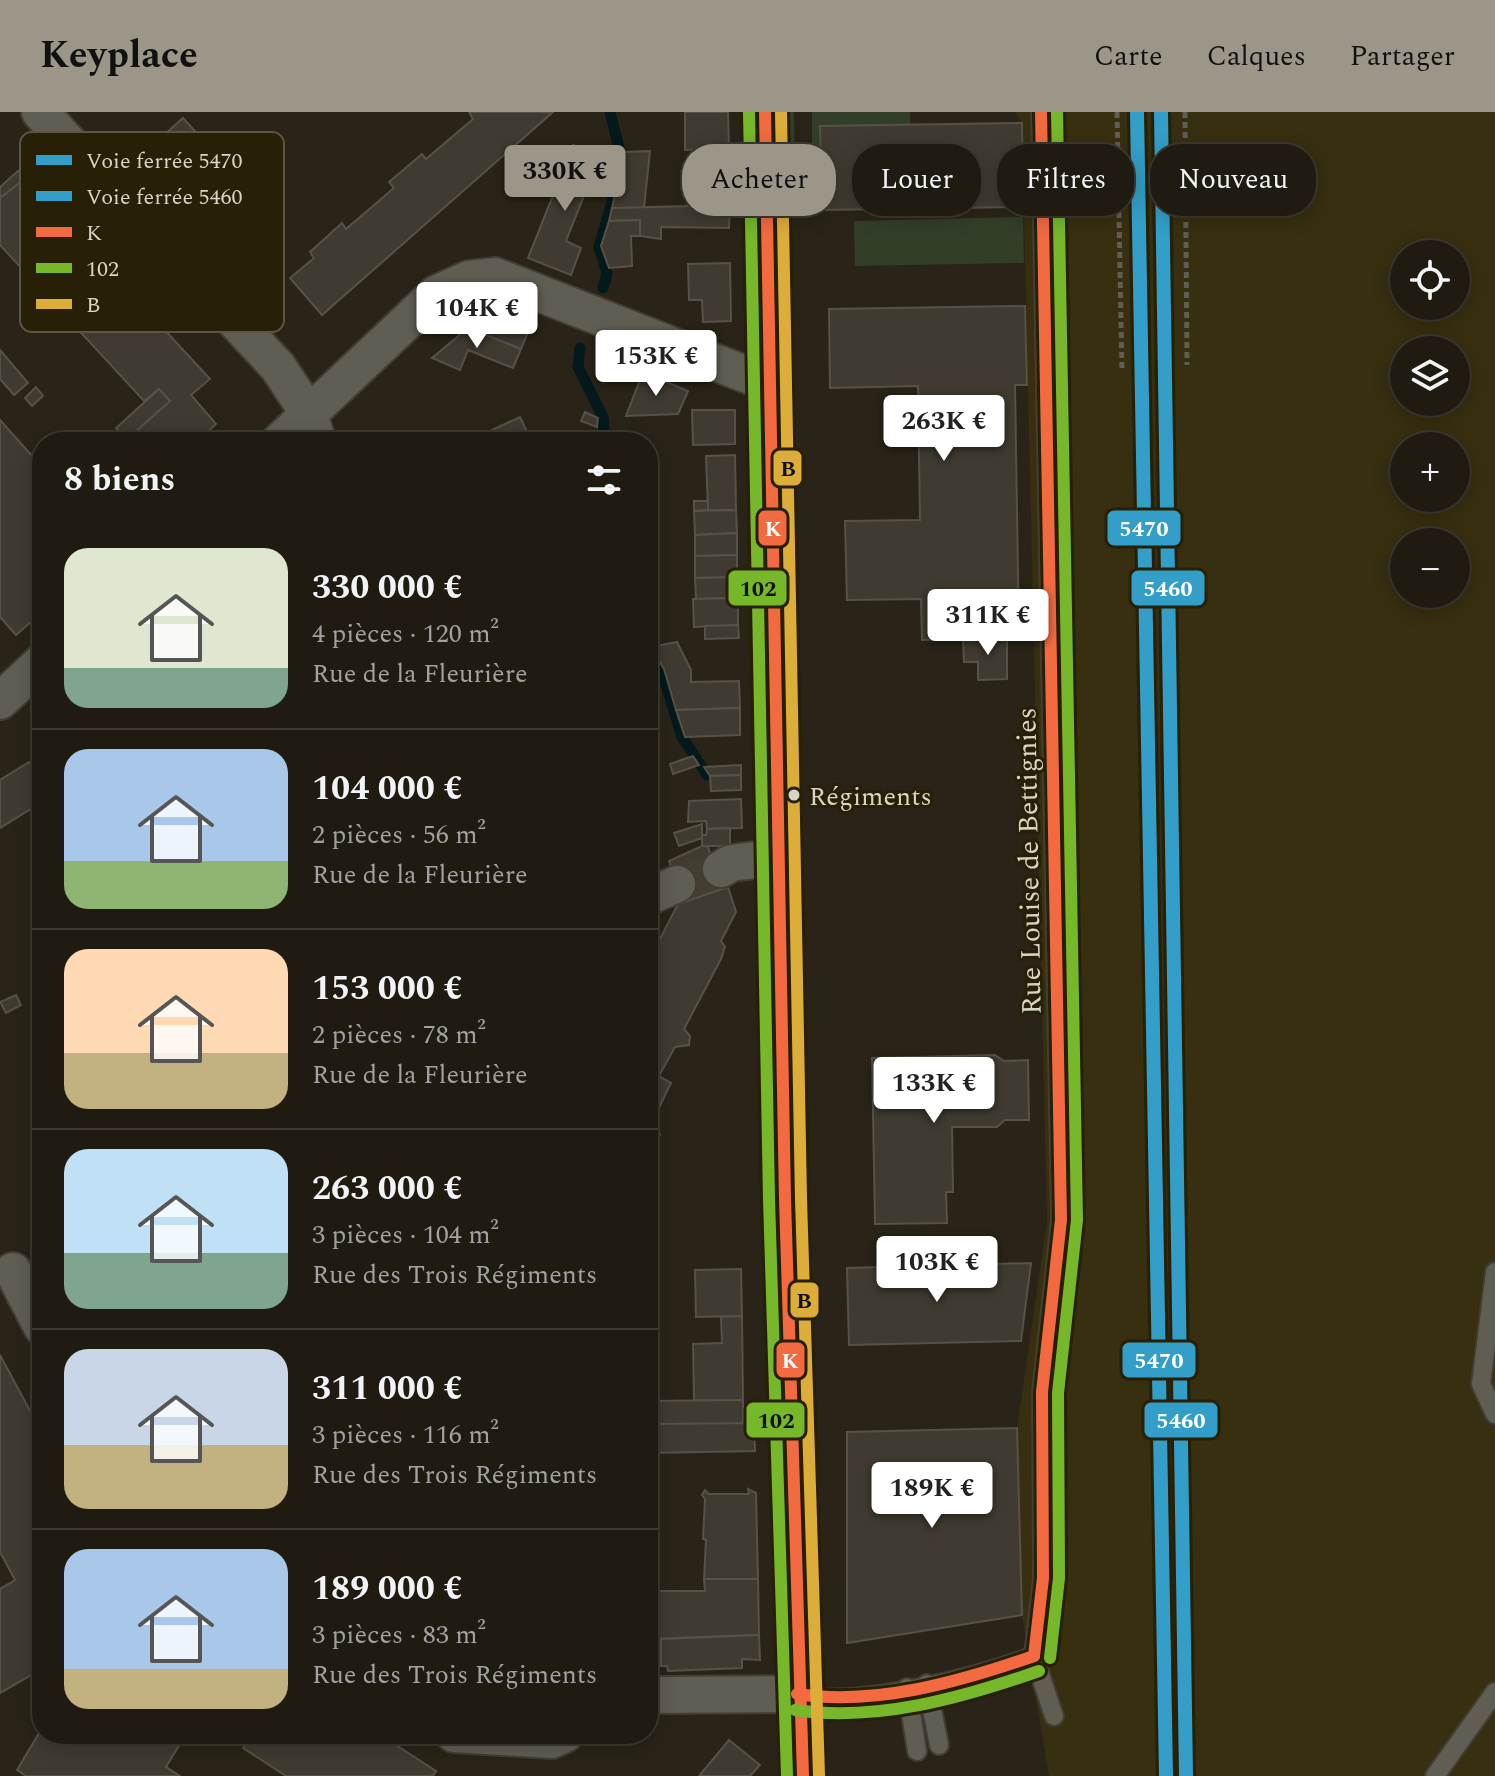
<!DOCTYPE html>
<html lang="fr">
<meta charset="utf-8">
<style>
:root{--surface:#1f1b11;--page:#27241a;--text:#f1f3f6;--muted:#a1a19f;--line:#3c3931;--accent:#9b9688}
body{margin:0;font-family:Spectral,serif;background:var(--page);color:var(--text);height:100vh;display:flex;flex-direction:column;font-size:30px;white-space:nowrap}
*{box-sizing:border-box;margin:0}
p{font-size:26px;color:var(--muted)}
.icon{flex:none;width:44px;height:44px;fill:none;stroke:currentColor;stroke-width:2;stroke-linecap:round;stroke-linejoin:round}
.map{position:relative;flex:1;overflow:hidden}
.details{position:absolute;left:32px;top:320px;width:626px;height:1312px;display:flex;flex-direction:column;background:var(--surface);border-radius:32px;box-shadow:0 4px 20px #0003,0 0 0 2px var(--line)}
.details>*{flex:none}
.top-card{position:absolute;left:682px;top:32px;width:692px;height:72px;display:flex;gap:16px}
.tools{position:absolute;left:1390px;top:128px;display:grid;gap:16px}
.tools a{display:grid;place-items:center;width:80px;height:80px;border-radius:50%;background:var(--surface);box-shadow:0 4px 20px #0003,0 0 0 2px var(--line);font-size:40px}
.price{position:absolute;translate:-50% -68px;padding:0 18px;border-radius:8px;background:#fff;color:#222;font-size:26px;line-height:52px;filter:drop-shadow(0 2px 4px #0008)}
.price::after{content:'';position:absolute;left:50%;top:48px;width:24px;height:18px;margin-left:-12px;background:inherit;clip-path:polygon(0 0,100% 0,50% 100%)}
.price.on{background:var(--accent);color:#111}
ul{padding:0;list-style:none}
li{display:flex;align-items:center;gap:24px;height:200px;padding:0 32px}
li+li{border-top:2px solid var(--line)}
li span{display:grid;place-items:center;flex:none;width:224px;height:160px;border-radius:24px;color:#555}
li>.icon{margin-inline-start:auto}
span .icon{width:96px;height:96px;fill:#fffc;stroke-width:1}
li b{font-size:34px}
h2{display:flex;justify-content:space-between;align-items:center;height:96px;padding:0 32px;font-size:34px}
.chip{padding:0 28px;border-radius:32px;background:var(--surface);box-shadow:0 4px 20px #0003,0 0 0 2px var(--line);font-size:28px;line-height:72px}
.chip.on{background:var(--accent);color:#111}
header{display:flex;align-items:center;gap:48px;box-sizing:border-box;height:112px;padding:0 40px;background:var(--accent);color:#111}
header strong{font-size:38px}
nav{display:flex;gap:44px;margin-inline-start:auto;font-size:28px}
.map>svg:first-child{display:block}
</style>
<header>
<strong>Keyplace</strong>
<nav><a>Carte</a><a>Calques</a><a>Partager</a></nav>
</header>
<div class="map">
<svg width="1495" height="1664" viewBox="0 0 1495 1664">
<rect width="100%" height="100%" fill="#292417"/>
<path fill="#382e10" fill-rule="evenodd" d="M 1015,0 L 1495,0 L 1495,1664 L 1049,1664 L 1022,1503 L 1017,1316 L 1047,1110 L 1022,11 ZM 1404,142 L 1456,142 L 1456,194 L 1404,194 ZM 1404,238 L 1456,238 L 1456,290 L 1404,290 ZM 1404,334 L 1456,334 L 1456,386 L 1404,386 ZM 1404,430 L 1456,430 L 1456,482 L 1404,482 Z"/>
<g fill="#333e29">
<polygon points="784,0 794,0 795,63 786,64"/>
<polygon points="812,0 910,0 910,13 821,55 812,55"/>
<polygon points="1023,105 1024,151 855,154 854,109"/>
</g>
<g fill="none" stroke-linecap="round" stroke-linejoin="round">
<g stroke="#04191c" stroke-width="11">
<polyline points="603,176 607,161 599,135 617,72 620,40 610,0"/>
<polyline points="580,236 578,255 603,305 605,330"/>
<polyline points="648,534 662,560 682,625 707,663"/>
</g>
</g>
<g fill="#3f3b30" stroke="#565247" stroke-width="2">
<polygon points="553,0 322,203 290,166 314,146 310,140 342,111 346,117 394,76 389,70 422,42 426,47 473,7 469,0"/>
<polygon points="685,0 728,0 729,36 685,38"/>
<polygon points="183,6 273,105 234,140 144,41"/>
<polygon points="1022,11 1023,95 822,98 820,14"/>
<polygon points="573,33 600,44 566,129 581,136 571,163 528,146"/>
<polygon points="650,39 644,96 612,96 624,40"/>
<polygon points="18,59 25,67 0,86 0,75"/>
<polygon points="25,67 210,267 191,283 216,312 197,330 126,328 170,289 159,277 144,289 0,133 0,86"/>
<polygon points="730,93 729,116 661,115 661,127 640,124 640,108 609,109 612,96"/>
<polygon points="640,108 640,124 631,124 632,154 609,156 601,134 609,109"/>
<polygon points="730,151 731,209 703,210 702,188 689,188 688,152"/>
<polygon points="1025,194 1027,273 1015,273 1019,526 922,528 921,487 847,488 845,409 920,408 918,274 830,276 829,197"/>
<polygon points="488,198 530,215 521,237 468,216"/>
<polygon points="468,216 521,237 513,256 468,238 460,258 432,246"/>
<polygon points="0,238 28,271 14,283 0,267"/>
<polygon points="643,260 688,279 678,302 626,304"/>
<polygon points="36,275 43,284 32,294 25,286"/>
<polygon points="159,277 170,289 126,328 116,316"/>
<polygon points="692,298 735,298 735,332 693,333"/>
<polygon points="585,300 598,306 597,315 581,309"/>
<polygon points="520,305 532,330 469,329"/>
<polygon points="0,308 42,355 42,500 16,523 0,505"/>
<polygon points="386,322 389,330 363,330"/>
<polygon points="735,343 736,398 708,398 706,344"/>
<polygon points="694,389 708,389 708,398 694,399"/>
<polygon points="736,398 737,421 695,423 694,399"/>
<polygon points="737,421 737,443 695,444 695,423"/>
<polygon points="737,443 737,465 695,466 695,444"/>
<polygon points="737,465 738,486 696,487 695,466"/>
<polygon points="738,486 738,513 694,515 693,487"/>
<polygon points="654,498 658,498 659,516 648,517 648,501"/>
<polygon points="738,513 739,526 705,527 705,514"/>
<polygon points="1007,526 1007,567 978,568 978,550 964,550 963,527"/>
<polygon points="677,530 691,558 691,570 739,569 740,596 676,598 664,557 651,535"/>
<polygon points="740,596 740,623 685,625 676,598"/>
<polygon points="693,644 699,653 673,662 670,652"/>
<polygon points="29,650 42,670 42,690 0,716 0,668"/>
<polygon points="741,653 741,663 710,664 704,655"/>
<polygon points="741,663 741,678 711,679 710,664"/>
<polygon points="741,687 742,716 707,717 706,709 688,710 689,689"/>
<polygon points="702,712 702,726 679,734 674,721"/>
<polygon points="730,716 730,734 702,734 702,723 706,723 707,717"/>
<polygon points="702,734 708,734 712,752 721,757 728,775 684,791 669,749"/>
<polygon points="728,775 736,800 721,829 725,835 721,847 684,917 690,924 689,933 675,935 659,964 648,958 648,850 678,792"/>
<polygon points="16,883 21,893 6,901 0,890"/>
<polygon points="995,943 1004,949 1028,948 1029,1008 1005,1008 997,1015 952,1015 953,1080 946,1080 947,1111 875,1112 872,946"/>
<polygon points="648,958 671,971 658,998 648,993"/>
<polygon points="648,993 658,998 649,1014 660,1022 656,1032 648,1031"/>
<polygon points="1031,1151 1021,1229 849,1233 847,1156"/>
<polygon points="741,1157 742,1204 696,1205 695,1158"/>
<polygon points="742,1204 743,1288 694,1288 693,1232 722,1231 721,1205"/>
<polygon points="0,1243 42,1321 42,1557 0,1581 0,1477 15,1468 0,1440"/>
<polygon points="743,1288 743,1312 648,1312 648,1289"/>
<polygon points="754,1311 755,1339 648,1341 648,1312"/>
<polygon points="1017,1316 1022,1503 847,1531 847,1320"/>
<polygon points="648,1347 656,1347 658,1475 648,1475"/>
<polygon points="748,1377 756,1381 758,1467 704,1467 706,1428 703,1427 705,1387 702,1383 705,1378 709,1382 749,1382"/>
<polygon points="704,1467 758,1467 759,1523 648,1527 648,1479 705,1479"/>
<polygon points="759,1523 760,1548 742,1547 742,1556 668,1559 667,1554 661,1554 661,1527"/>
<polygon points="42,1616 42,1622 186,1622 166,1655 180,1664 26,1664 17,1658"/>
<polygon points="253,1622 379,1622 436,1659 433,1664 286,1664 243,1636"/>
<polygon points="729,1628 760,1653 750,1664 699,1664"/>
</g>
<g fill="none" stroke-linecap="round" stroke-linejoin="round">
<polyline stroke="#433e31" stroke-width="36" stroke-dasharray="36 18" stroke-linecap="butt" points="677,772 721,757"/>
<g stroke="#413e33" stroke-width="22">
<g id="service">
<polyline points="1041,0 1061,1108 1042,1280 1043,1466 1034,1544 1054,1604"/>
<polyline points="1495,1160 1481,1272 1495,1302"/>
<polyline points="927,1572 939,1633"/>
<polyline points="907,1576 917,1639"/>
<path d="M 799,1583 C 855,1597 979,1565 1034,1544"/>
<polyline points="1435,1664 1495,1580"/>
</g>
</g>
<g stroke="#413e33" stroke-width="40">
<g id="minor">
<polyline points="40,0 278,255 309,302 318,330"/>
<polyline points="279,330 436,182 469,167 495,164 750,264 770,263"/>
<polyline points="0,589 42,550"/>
<polyline points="721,757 731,751 780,745"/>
<polyline points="648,785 677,772"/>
<polyline points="13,1159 42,1215"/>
<polyline points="648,1583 797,1582"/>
<polyline points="454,1622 552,1628 565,1622"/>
</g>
</g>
<g stroke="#413e33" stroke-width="48">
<polyline id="secondary" points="765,0 785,1087 803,1664"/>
</g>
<g stroke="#605d53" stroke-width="5" stroke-dasharray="6 4" stroke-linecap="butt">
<polyline points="1117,0 1122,260"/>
<polyline points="1185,0 1187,253"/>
</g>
<use href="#service" stroke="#605d53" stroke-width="18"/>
<use href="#minor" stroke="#605d53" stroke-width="36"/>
<use href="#secondary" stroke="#656053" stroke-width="44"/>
<g stroke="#271f06" stroke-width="18">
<g id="bus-1">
<polyline points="765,0 785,1087 803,1664"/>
<polyline points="1034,1544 1043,1466 1042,1280 1061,1108 1041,0"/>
<path d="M 797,1582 C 876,1594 959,1570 1034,1544"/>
</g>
</g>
<g stroke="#271f06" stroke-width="18">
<g id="bus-2">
<polyline points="749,0 769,1087 787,1664"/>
<polyline points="1050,1546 1059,1466 1058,1281 1077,1108 1057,0"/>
<path d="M 795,1598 C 877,1610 962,1586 1039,1559"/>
</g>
</g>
<g stroke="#271f06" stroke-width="18">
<polyline id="bus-3" points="781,0 801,1087 819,1664"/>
</g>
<use href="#bus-1" stroke="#f36a40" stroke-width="12"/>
<use href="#bus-2" stroke="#76b82a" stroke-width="12"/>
<use href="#bus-3" stroke="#ddad3a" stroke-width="12"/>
<g stroke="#271f06" stroke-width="20">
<polyline id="rail-1" points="1137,0 1166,1664"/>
</g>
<g stroke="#271f06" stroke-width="20">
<polyline id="rail-2" points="1161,0 1186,1664"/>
</g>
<use href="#rail-1" stroke="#339ec7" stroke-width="14"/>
<use href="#rail-2" stroke="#339ec7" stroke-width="14"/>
</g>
<circle fill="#d9d4c5" stroke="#271f06" stroke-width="3" cx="794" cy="683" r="7"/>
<g text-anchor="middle" stroke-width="6" stroke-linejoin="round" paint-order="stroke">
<g font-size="26" fill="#d9d4c5" stroke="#271f06" text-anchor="start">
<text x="809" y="693">Régiments</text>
</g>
<g font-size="28" fill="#d9d4c5" stroke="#271f06">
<text transform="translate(1028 749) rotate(-91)" y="10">Rue Louise de Bettignies</text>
</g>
</g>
<rect x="20" y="20" width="264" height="200" rx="12" fill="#271f06" stroke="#5c553f" stroke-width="2"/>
<rect x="36" y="43" width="36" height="10" fill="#339ec7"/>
<rect x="36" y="79" width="36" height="10" fill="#339ec7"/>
<rect x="36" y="115" width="36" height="10" fill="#f36a40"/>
<rect x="36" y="151" width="36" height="10" fill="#76b82a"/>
<rect x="36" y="187" width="36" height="10" fill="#ddad3a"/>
<g font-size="22" fill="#d9d4c5">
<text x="86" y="56">Voie ferrée 5470</text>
<text x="86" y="92">Voie ferrée 5460</text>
<text x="86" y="128">K</text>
<text x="86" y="164">102</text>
<text x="86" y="200">B</text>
</g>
<g stroke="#271f06" stroke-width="3">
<rect x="772" y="337" width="31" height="38" rx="8" fill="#ddad3a"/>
<rect x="1106" y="397" width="76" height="38" rx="8" fill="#339ec7"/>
<rect x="757" y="397" width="31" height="38" rx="8" fill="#f36a40"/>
<rect x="1130" y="457" width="76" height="38" rx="8" fill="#339ec7"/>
<rect x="727" y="457" width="61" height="38" rx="8" fill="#76b82a"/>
<rect x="789" y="1169" width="31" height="38" rx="8" fill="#ddad3a"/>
<rect x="1121" y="1229" width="76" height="38" rx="8" fill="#339ec7"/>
<rect x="775" y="1229" width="31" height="38" rx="8" fill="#f36a40"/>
<rect x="1143" y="1289" width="76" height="38" rx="8" fill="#339ec7"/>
<rect x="745" y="1289" width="61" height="38" rx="8" fill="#76b82a"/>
</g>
<g font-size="22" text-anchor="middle" font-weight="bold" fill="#fff">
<text x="1144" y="424">5470</text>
<text x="773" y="424">K</text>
<text x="1168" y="484">5460</text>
<text x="1159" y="1256">5470</text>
<text x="790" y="1256">K</text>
<text x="1181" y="1316">5460</text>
</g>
<g font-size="22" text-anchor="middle" font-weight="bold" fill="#111">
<text x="788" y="364">B</text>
<text x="758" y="484">102</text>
<text x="804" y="1196">B</text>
<text x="776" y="1316">102</text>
</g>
</svg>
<div class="tools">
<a><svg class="icon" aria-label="locate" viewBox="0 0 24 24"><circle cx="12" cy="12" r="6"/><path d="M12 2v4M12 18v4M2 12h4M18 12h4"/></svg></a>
<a><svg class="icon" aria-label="layers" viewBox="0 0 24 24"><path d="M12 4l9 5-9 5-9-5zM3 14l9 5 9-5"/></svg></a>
<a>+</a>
<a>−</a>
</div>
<b class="price on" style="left:565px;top:101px">330K €</b>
<b class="price" style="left:477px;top:238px">104K €</b>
<b class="price" style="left:656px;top:286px">153K €</b>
<b class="price" style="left:944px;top:351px">263K €</b>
<b class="price" style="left:988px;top:545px">311K €</b>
<b class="price" style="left:934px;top:1013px">133K €</b>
<b class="price" style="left:937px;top:1192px">103K €</b>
<b class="price" style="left:932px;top:1418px">189K €</b>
<div class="top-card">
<a class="chip on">Acheter</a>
<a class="chip">Louer</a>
<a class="chip">Filtres</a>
<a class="chip">Nouveau</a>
</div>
<section class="details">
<h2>8 biens<svg class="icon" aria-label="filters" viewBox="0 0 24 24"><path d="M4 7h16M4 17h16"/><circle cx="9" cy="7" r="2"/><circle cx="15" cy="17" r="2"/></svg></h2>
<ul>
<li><span style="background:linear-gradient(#dfe7d0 75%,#7fa58c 0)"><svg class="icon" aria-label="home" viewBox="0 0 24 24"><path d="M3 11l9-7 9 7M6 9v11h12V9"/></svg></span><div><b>330 000 €</b><p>4 pièces · 120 m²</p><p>Rue de la Fleurière</p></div></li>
<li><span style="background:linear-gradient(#a9c7e8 70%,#8fb573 0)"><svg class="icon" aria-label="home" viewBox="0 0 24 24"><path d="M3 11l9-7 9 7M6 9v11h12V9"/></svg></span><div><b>104 000 €</b><p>2 pièces · 56 m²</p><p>Rue de la Fleurière</p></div></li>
<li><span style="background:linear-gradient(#ffd9b3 65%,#c2b280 0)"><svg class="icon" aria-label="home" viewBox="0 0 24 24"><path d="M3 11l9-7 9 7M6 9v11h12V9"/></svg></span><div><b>153 000 €</b><p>2 pièces · 78 m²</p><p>Rue de la Fleurière</p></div></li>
<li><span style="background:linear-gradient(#bfe0f5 65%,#7fa58c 0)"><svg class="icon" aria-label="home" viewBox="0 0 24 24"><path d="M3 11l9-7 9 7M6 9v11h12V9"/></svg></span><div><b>263 000 €</b><p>3 pièces · 104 m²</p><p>Rue des Trois Régiments</p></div></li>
<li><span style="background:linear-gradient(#c9d6e8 60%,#c2b280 0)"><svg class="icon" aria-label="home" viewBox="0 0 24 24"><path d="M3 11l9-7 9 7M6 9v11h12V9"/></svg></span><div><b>311 000 €</b><p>3 pièces · 116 m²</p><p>Rue des Trois Régiments</p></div></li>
<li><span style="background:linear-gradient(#a9c7e8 75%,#c2b280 0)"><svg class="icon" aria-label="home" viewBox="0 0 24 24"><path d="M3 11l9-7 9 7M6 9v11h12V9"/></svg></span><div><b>189 000 €</b><p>3 pièces · 83 m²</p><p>Rue des Trois Régiments</p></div></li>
</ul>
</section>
</div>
